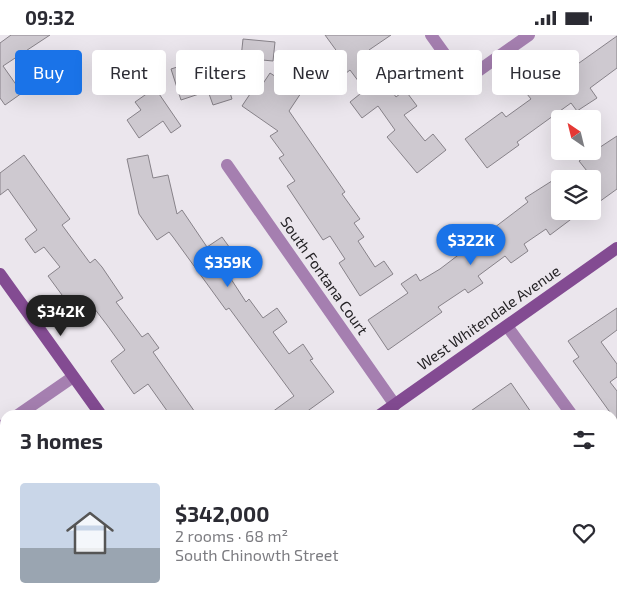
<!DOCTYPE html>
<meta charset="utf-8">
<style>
:root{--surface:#fff;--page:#f7f7f7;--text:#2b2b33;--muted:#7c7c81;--accent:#1a73e8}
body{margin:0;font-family:"Exo 2",sans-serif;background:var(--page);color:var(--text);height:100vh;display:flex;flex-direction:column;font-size:19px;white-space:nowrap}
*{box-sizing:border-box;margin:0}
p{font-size:16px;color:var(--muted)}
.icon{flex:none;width:28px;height:28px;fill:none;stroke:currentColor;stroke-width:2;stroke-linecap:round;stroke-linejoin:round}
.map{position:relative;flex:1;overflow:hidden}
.drawer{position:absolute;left:0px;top:375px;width:618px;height:195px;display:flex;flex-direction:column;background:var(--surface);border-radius:15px 15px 0 0;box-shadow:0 5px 20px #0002}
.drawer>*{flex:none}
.guide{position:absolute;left:15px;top:15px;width:588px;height:45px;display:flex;gap:10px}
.needle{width:32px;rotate:325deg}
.fabs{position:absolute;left:551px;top:75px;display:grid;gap:10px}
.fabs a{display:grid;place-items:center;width:50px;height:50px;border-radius:5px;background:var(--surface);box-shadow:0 5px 20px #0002;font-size:25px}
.price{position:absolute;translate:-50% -42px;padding:0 11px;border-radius:18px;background:var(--accent);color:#fff;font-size:16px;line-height:32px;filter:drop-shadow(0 1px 2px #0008)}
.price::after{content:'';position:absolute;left:50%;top:30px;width:15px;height:11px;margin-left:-8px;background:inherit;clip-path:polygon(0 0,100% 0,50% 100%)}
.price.current{background:#222;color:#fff}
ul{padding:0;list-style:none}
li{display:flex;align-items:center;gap:15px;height:125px;padding:0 20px}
li span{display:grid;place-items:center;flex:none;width:140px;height:100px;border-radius:5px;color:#555}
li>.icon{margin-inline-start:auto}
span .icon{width:60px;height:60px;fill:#fffc;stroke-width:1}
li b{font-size:21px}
h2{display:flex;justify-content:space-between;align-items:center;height:60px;padding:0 20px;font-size:21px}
.chip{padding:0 18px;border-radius:5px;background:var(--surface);box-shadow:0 5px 20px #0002;font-size:18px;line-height:45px}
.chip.current{background:var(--accent);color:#fff}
.status{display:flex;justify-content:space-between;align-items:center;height:35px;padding:0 25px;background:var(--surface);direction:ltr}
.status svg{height:14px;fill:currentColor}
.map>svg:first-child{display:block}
</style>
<div class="status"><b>09:32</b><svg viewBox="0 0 49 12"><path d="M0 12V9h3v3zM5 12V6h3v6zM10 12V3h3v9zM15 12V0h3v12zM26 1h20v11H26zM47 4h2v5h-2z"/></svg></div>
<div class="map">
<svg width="617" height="570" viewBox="0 0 617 570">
<rect width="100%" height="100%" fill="#ebe6ed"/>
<g fill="#cec9d0" stroke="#878289">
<polygon points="11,0 50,0 3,31 22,58 5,70 0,63 0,8"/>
<polygon points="325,0 391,0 369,15 384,36 380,39 396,62 405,55 417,71 404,80 425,106 433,99 446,115 417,138 387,102 395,95 378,71 362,83 350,67 365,55 350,35 345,39 335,25 341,22"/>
<polygon points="617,1 617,33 590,53 597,63 577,76 571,68 517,107 519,110 487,133 465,104 502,77 506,82 531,64 523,54 559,29 565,38"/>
<polygon points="243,4 275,7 273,26 241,23"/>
<polygon points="202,24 205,33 213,30 218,48 226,45 232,64 213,70 208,56 181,65 171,34"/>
<polygon points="270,38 301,58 289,76 345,157 342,159 360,184 354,188 364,202 358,206 375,232 384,226 393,239 360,261 339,228 345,224 330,201 323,205 287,151 295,146 279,123 284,120 270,101 278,96 242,71 252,56 256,59"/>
<polygon points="155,53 181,91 171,98 163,86 139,103 127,85 141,75 135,67"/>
<polygon points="617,101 617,154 592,172 592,144 575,144 587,136 579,126"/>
<polygon points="24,120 70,184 62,190 90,228 95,224 102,232 123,263 116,267 142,302 148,298 159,313 153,317 197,380 170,380 148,349 134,359 111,326 125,315 107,290 94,273 79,283 48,241 60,232 44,212 35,218 25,204 37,195 8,154 0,160 0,138"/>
<polygon points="148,120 153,143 168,140 177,179 182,175 207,212 222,202 245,234 231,244 246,267 249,264 263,283 277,273 287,287 273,297 289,319 303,309 313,324 310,325 334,357 302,380 268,380 294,361 229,273 226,275 173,202 169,197 157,205 139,179 127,124"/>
<polygon points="555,144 560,152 560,176 582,176 550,200 546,194 524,209 528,216 511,228 505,221 478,241 483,248 468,258 465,254 438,272 442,277 388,315 368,285 408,258 401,249 416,239 420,246 440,234 528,167 525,163"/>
<polygon points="617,273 617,295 601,307 617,329 617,342 610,347 617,356 617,387 573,326 579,322 568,306"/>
<polygon points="511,348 533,380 465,380"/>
</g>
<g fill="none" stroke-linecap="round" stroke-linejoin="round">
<g stroke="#a57fb0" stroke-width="12">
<polyline points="431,0 464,46 529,0"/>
<polyline points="227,130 395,370"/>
<polyline points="507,291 572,380"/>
<polyline points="18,380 73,342"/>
<polyline points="0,393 5,389"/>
<polyline points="612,436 617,442"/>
<polyline points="612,483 617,480"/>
<polyline points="492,570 499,565"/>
</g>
<g stroke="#834b92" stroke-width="12">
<polyline points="0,239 101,380"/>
<polyline points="380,380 617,213"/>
<polyline points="234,565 238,570"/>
<polyline points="113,570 120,565"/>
</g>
</g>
<g text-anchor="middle" stroke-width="5" stroke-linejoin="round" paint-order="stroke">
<g font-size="15" fill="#242225" stroke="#ebe6ed">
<text transform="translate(324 241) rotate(55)" y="5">South Fontana Court</text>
<text transform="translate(489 283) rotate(-35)" y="5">West Whitendale Avenue</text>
</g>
</g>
</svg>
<div class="fabs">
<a><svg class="needle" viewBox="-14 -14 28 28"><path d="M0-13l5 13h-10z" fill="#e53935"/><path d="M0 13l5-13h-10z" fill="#7c7c81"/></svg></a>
<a><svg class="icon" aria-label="layers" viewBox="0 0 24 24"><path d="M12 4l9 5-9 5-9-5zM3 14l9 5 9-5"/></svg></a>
</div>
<b class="price" style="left:471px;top:231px">$322K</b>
<b class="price" style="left:228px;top:253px">$359K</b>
<b class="price current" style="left:61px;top:302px">$342K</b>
<div class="guide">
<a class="chip current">Buy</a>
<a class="chip">Rent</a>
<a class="chip">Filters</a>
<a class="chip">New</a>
<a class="chip">Apartment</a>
<a class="chip">House</a>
</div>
<section class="drawer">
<h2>3 homes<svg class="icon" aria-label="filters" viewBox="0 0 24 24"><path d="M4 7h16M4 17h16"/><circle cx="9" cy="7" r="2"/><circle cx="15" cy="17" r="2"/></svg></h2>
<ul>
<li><span style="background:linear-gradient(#c9d6e8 65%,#9aa5b1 0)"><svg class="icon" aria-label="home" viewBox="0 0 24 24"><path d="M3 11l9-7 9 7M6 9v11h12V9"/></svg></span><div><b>$342,000</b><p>2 rooms · 68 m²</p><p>South Chinowth Street</p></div><svg class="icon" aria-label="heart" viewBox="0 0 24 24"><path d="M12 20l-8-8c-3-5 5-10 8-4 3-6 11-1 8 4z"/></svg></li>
</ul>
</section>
</div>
